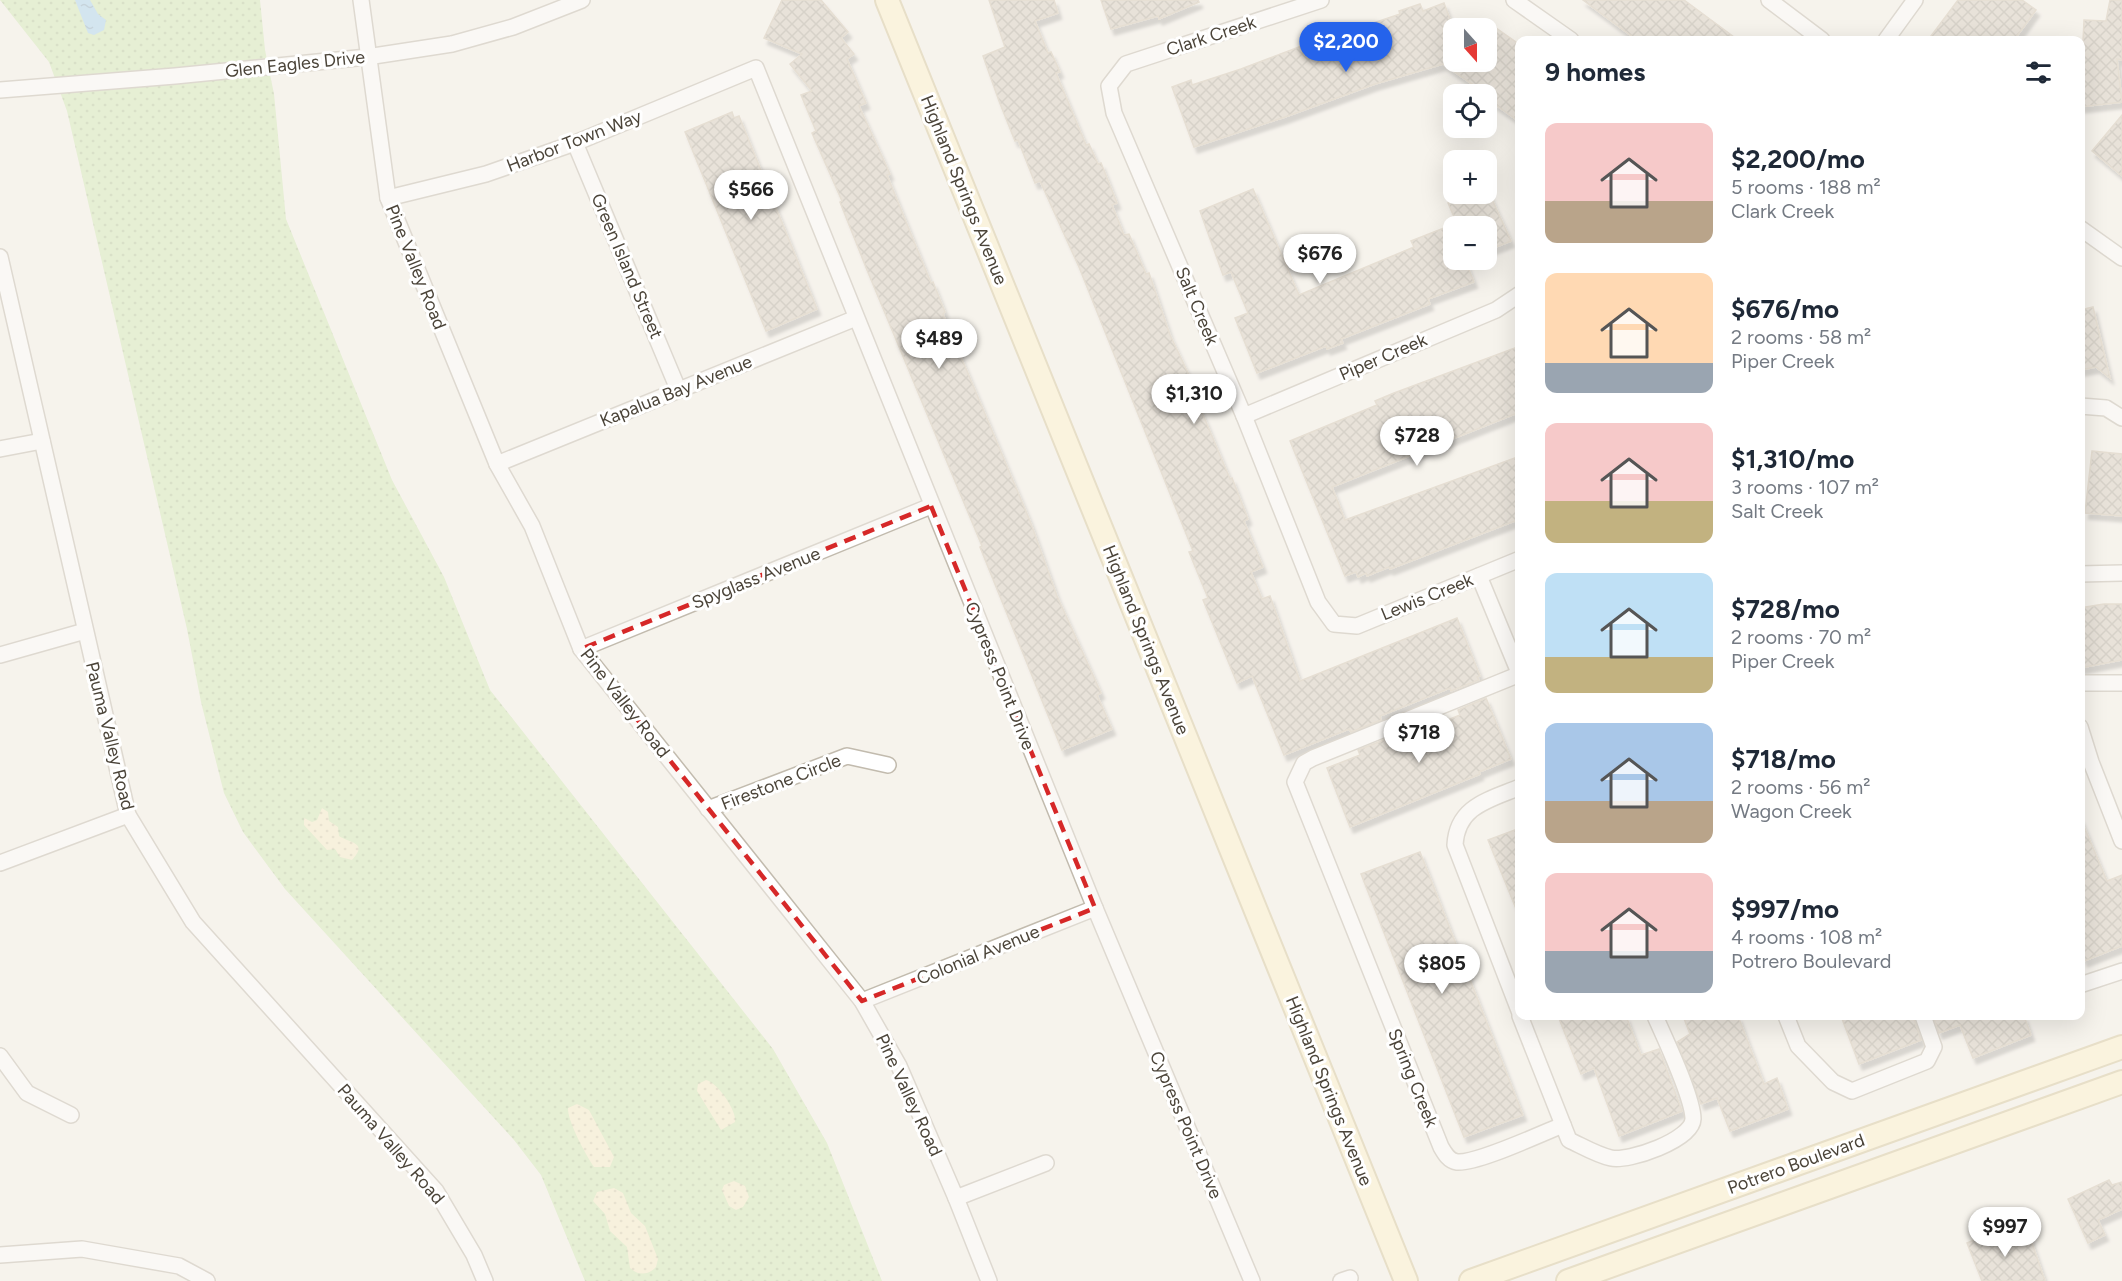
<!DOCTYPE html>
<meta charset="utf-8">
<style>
:root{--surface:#fff;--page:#f6f6f7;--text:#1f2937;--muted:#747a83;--accent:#2563eb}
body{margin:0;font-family:Figtree,sans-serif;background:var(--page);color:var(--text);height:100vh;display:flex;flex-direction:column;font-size:22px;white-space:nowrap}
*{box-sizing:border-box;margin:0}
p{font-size:20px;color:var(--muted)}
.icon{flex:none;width:33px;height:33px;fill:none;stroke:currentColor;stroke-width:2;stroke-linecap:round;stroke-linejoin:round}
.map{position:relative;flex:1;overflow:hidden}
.details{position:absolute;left:1515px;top:36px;width:570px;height:984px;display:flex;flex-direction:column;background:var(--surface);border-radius:12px;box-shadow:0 6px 24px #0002}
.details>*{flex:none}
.needle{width:39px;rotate:159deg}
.fabs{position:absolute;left:1443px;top:18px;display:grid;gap:12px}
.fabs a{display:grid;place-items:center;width:54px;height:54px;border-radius:12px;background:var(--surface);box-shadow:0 6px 24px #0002;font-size:30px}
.price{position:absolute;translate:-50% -51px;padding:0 14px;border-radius:21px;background:#fff;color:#222;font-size:20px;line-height:39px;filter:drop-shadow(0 2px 3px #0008)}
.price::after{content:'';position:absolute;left:50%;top:36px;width:18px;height:14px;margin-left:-9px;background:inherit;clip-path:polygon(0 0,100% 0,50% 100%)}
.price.on{background:var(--accent);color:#fff}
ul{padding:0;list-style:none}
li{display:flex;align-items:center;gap:18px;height:150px;padding:0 30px}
li span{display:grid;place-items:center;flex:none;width:168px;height:120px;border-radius:12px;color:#555}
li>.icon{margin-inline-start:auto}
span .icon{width:72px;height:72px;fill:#fffc;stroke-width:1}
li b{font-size:26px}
h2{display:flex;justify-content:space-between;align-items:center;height:72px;padding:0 30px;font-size:26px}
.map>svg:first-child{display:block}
</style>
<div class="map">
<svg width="2122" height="1281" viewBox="0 0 2122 1281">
<defs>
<pattern id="grass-dots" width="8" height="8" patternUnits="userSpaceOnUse" patternTransform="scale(1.5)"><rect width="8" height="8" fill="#d2eab5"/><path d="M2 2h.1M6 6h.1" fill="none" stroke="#b6ca9c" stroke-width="1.8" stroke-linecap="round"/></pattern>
<pattern id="sand-dots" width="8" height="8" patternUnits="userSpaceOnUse" patternTransform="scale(1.5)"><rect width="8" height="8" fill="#f9efc9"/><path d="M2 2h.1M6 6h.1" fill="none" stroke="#d7cead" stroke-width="1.8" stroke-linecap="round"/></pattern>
<pattern id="water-ripples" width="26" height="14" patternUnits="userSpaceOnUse" patternTransform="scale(1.5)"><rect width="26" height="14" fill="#a9d4f2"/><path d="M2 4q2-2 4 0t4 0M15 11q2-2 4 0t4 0" fill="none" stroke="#8caec5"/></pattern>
<pattern id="building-cross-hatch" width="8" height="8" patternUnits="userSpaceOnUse" patternTransform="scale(1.5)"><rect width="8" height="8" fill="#d8cfc1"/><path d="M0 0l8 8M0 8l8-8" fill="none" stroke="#b1aa9e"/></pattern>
<filter id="shadow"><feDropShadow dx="3.5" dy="6" stdDeviation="1.5" flood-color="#0004"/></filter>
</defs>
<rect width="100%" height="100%" fill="#f6f3ec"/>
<polygon fill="url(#grass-dots)" points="0,0 260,0 265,50 274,94 286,219 392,480 444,577 490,690 773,1049 827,1143 882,1281 585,1281 541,1175 514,1140 285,889 243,832 224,793 201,702 187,629 67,111 49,62"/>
<g fill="url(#sand-dots)">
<path d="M 322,808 L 328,812 L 329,821 L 338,827 L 339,836 C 349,843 369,842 352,860 L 340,857 L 335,849 L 327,850 L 304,825 L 304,818 L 312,822 L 317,820 Z"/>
<path d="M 706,1080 C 718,1083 737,1111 735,1122 L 721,1130 L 697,1091 L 698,1084 Z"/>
<path d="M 577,1104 L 589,1110 L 614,1157 L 610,1167 L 594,1167 C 586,1156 567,1120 568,1108 Z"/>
<polygon points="734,1181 745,1186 749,1197 743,1207 736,1210 729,1206 722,1190 724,1185"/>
<path d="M 614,1188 L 623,1193 L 631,1213 L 645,1226 L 658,1259 L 656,1267 C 649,1275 638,1276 630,1268 L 627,1247 L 610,1231 L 605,1214 L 593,1201 L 597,1192 Z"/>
</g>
<polygon fill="url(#water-ripples)" points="75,0 90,0 98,14 106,20 104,30 94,35 88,33"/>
<g fill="url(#building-cross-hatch)" stroke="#d3c7b4" stroke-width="1.5" filter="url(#shadow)">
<polygon points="782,0 821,0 848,32 841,38 854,54 847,59 866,103 859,106 890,174 887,175 915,244 931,283 933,282 945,312 943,314 1030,521 1057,596 1101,693 1097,695 1112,729 1062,750 980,547 982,546 867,270 840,202 842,201 812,133 816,131 801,95 812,91 790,64 802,54 764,38"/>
<polygon points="989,0 1054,0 1058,13 1035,21 1048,53 1051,52 1060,72 1056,73 1086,145 1089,144 1098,164 1101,163 1117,203 1112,205 1124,235 1129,234 1146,274 1149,273 1170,335 1190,377 1188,379 1230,479 1232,478 1248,519 1244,521 1263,567 1251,572 1262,599 1270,596 1300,681 1457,618 1480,676 1477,677 1479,680 1451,691 1450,688 1380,716 1381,720 1351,732 1349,729 1284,755 1252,676 1237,683 1203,600 1208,598 1189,552 1193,551 1079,267 1040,181 1035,183 1018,140 1015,141 999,101 983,56 1005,47"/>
<polygon points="1101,0 1198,0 1199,2 1159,19 1158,16 1111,29"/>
<polygon points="1583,0 1684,0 1738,40 1637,40"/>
<polygon points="1958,0 2022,0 2036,10 2014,40 1928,40"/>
<polygon points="2110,0 2122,0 2122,60 2117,59 2122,102 2080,107 2084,20 2106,21"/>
<polygon points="1444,3 1454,30 1454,62 1486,62 1486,21 1520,45 1520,122 1493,103 1495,100 1443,64 1375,84 1285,117 1194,147 1172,87 1191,80 1192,85 1241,69 1349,28 1350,31 1400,14 1399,11 1420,4 1423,11"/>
<polygon points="732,112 734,118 739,116 817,309 766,331 685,132"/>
<polygon points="2122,115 2122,176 2092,151"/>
<polygon points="1486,186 1511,241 1486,251 1486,226 1458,226 1448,203 1471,194 1486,194"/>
<polygon points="1253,189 1299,295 1414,247 1411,241 1454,224 1454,260 1465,260 1474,282 1428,299 1430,304 1341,339 1343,343 1327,349 1326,346 1257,373 1235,318 1248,313 1231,272 1223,275 1200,211"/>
<polygon points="2093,307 2110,378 2096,367 2080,370 2080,310"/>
<polygon points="1520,346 1520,412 1332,487 1345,520 1520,456 1520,519 1390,569 1389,567 1367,576 1366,573 1358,577 1356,572 1345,576 1290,441 1377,405 1375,401 1394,393"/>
<polygon points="2092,451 2122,454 2122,516 2085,513"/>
<polygon points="2104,604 2122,604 2122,660 2080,668 2080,608"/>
<polygon points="1486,698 1511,759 1479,772 1480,774 1350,827 1327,768 1360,755 1358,750 1389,738 1391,743 1460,715 1458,710"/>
<polygon points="2080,817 2107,881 2122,875 2122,946 2084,961 2080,951"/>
<polygon points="1520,828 1520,916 1519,916 1488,840"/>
<polygon points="1420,852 1523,1115 1464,1137 1361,874"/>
<polygon points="1558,1016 1626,1016 1641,1055 1659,1049 1682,1111 1619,1136 1594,1068 1581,1074"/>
<polygon points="1683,1016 1738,1016 1764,1084 1777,1078 1788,1109 1730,1131 1717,1098 1701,1104 1677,1042 1690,1034"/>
<polygon points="1841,1016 1913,1016 1921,1040 1859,1064"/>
<polygon points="1933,1016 2024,1016 2031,1035 1973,1058 1960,1025 1939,1033"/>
<polygon points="2109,1180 2112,1185 2122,1182 2122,1209 2098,1220 2105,1235 2088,1243 2068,1199"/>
<polygon points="2007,1227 2014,1243 2030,1237 2045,1281 1982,1281 1967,1243"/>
</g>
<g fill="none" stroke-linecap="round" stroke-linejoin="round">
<g stroke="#c2bbae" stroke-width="18">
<g id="street">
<polyline points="361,0 388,198 497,464 532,526 581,649 862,1001 899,1066 956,1198 989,1281"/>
<polyline points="1321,0 1126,64 1109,86 1114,113 1244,416 1318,602 1334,624 1357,626 1520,559"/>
<polyline points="1514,0 1571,40"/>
<polyline points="1769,0 1822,40"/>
<polyline points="1886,40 1915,0"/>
<polyline points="0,90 175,76 367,57 452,44 513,27 582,0"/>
<polyline points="575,143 678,389"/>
<polyline points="388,198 486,174 575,143 756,68 1095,908 1252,1281"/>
<polyline points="2080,228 2122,258"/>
<polyline points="0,257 128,815 193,922 436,1191 474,1255 485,1281"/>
<polyline points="2080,406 2106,408 2122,418"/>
<polyline points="1244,416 1496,310 1520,294"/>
<polyline points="0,449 42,441"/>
<polyline points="497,464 856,318"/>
<polyline points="2080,574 2122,573"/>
<polyline points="1479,576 1520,675"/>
<polyline points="581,649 931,506"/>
<polyline points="0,655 85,631"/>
<path d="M 1520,674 L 1313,758 L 1304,763 L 1295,782 L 1441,1147 C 1445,1154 1449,1161 1457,1162 C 1477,1164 1542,1133 1563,1125"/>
<polyline points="2080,683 2122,683"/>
<polyline points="2080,727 2091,762 2122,841"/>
<path d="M 1520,787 C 1489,800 1457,806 1455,845 L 1520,1013"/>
<polyline points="708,809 847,756 888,765"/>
<polyline points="0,863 128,815"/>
<polyline points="2080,985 2122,971"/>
<polyline points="862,1001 1095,908"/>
<path d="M 1520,1016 L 1569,1140 C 1582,1146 1597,1155 1611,1158 C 1629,1162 1692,1140 1693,1119 C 1693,1097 1665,1039 1655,1016"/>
<polyline points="1786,1016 1798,1046 1833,1082 1852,1091 1927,1061 1934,1047 1923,1016"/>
<polyline points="0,1056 27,1093 71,1115"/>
<polyline points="956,1198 1046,1163"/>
<polyline points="0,1255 82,1249 179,1266 207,1281"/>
<polyline points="1341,1281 1350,1278"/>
</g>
</g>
<g stroke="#d6c79b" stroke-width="26">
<g id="secondary">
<polyline points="887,0 1406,1281"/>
<polyline points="1471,1281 2122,1047"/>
<polyline points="1568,1281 2122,1082"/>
</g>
</g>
<use href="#street" stroke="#fff" stroke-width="15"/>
<use href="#secondary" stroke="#fff3cd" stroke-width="22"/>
</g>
<path d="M0 0H2122V1281H0ZM 931,506 L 1095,908 L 862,1001 L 581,649 Z" fill="#f6f3ec" fill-opacity=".55" fill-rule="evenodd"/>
<path fill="none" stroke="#d62828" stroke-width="4.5" stroke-dasharray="12 8" stroke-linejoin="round" d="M 931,506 L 1095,908 L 862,1001 L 581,649 Z"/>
<g text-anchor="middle" stroke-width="6" stroke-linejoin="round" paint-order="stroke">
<g font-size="18" fill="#4b4439" stroke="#fff">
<text transform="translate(1211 36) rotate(-18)" y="6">Clark Creek</text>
<text transform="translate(295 64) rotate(-6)" y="6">Glen Eagles Drive</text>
<text transform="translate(574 141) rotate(-21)" y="6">Harbor Town Way</text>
<text transform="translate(964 190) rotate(68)" y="6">Highland Springs Avenue</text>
<text transform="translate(627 266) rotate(67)" y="6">Green Island Street</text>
<text transform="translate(416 267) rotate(68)" y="6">Pine Valley Road</text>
<text transform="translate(1197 306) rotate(67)" y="6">Salt Creek</text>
<text transform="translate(1383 357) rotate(-23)" y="6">Piper Creek</text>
<text transform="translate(676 391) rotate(-22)" y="6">Kapalua Bay Avenue</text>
<text transform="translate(756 578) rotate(-22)" y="6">Spyglass Avenue</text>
<text transform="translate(1427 597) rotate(-22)" y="6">Lewis Creek</text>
<text transform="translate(1146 640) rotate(68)" y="6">Highland Springs Avenue</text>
<text transform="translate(1000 676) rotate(68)" y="6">Cypress Point Drive</text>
<text transform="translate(625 703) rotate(52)" y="6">Pine Valley Road</text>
<text transform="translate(110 736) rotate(76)" y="6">Pauma Valley Road</text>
<text transform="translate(781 782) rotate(-21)" y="6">Firestone Circle</text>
<text transform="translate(978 955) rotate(-22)" y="6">Colonial Avenue</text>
<text transform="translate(1413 1078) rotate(68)" y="6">Spring Creek</text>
<text transform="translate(1329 1091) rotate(68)" y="6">Highland Springs Avenue</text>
<text transform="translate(909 1095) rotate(65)" y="6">Pine Valley Road</text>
<text transform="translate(1186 1125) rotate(67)" y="6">Cypress Point Drive</text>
<text transform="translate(391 1144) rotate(49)" y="6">Pauma Valley Road</text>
<text transform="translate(1796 1164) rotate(-20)" y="6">Potrero Boulevard</text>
</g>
</g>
</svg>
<div class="fabs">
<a><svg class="needle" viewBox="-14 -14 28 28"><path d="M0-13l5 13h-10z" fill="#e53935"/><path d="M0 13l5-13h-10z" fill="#747a83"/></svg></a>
<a><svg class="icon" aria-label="locate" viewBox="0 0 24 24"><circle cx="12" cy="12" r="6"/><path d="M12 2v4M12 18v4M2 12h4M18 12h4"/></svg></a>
<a>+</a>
<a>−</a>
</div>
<b class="price on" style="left:1346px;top:73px">$2,200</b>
<b class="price" style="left:751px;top:221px">$566</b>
<b class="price" style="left:1320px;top:285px">$676</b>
<b class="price" style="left:939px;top:370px">$489</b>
<b class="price" style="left:1194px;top:425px">$1,310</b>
<b class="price" style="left:1417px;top:467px">$728</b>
<b class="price" style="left:1419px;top:764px">$718</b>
<b class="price" style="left:1442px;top:995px">$805</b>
<b class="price" style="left:2005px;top:1258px">$997</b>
<section class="details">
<h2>9 homes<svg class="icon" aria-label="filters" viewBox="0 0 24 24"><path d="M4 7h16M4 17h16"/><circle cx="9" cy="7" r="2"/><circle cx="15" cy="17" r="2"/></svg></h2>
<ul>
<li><span style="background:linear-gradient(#f6c9c9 65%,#b9a48a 0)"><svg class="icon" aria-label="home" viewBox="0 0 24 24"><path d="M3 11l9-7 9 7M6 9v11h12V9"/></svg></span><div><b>$2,200/mo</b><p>5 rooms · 188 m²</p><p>Clark Creek</p></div></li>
<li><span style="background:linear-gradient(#ffd9b3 75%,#9aa5b1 0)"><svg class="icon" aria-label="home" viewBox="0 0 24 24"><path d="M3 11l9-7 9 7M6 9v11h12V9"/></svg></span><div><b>$676/mo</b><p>2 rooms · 58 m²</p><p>Piper Creek</p></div></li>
<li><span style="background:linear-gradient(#f6c9c9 65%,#c2b280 0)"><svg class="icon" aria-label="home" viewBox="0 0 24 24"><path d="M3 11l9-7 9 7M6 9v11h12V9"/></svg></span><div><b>$1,310/mo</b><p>3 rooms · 107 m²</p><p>Salt Creek</p></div></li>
<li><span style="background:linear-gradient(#bfe0f5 70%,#c2b280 0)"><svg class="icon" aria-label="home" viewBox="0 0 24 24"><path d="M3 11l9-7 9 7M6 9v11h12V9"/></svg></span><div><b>$728/mo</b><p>2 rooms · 70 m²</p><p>Piper Creek</p></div></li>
<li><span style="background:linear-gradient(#a9c7e8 65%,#b9a48a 0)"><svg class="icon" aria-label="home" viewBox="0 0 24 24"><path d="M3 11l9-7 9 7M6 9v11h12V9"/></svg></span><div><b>$718/mo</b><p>2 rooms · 56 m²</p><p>Wagon Creek</p></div></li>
<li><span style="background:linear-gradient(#f6c9c9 65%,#9aa5b1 0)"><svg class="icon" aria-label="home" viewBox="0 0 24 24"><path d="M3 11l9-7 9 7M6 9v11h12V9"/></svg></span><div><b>$997/mo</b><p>4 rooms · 108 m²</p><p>Potrero Boulevard</p></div></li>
</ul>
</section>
</div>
